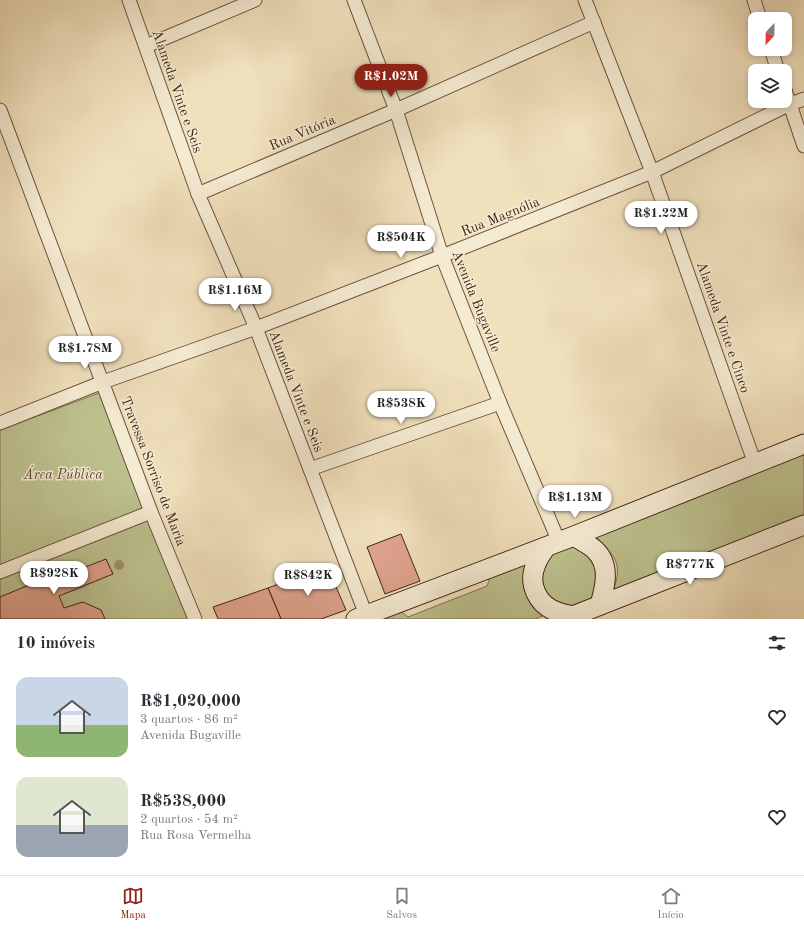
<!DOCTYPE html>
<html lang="pt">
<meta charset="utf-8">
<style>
:root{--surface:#fff;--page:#f7f7f7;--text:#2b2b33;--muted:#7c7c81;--line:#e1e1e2;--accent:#8f2418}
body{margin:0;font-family:"Old Standard TT",serif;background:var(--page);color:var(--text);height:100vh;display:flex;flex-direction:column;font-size:15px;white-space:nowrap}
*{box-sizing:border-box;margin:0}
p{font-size:13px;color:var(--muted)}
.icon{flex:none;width:22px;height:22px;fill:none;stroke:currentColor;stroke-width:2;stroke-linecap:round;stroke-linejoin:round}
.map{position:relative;height:619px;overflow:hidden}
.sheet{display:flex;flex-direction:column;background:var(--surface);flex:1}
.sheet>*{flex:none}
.needle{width:26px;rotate:202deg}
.tools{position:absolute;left:748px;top:12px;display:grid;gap:8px}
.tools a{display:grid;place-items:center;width:44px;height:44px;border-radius:8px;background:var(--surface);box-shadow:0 2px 6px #0003;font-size:20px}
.price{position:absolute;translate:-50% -34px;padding:0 9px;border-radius:14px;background:#fff;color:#222;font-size:13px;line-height:26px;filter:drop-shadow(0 1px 2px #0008)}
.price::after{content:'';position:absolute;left:50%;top:24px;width:12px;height:9px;margin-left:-6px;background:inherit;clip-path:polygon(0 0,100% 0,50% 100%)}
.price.selected{background:var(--accent);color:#fff}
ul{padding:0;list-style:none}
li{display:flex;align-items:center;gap:12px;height:100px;padding:0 16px}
li span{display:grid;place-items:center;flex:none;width:112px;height:80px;border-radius:12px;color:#555}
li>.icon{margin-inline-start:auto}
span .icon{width:48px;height:48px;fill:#fffc;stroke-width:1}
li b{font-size:17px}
h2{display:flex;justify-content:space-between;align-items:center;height:48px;padding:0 16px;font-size:17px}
.tab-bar{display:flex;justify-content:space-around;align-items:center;height:56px;border-top:1px solid var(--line);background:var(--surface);font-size:11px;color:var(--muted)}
.tab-bar a{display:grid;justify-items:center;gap:2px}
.tab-bar .selected{color:var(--accent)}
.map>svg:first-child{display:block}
</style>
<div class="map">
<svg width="804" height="619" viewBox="0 0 804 619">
<rect width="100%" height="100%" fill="#f0e0bc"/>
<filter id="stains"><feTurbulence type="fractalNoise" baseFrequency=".005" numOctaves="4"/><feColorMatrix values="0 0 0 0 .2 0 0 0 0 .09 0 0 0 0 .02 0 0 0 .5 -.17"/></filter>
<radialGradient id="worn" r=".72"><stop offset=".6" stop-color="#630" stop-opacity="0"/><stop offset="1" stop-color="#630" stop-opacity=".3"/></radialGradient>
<g fill="#bdc18e" stroke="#7f7250">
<polygon points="99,393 143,510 0,567 0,430"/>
<path d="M 804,451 L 804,516 L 612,593 C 625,562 614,551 587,537 Z"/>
<polygon points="147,520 188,619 0,619 0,578"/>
<polygon points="570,546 580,548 601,570 593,599 585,605 565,608 541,590 539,570 550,553"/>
<polygon points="526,563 524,580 545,615 535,619 378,619 399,610 408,617 487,586 491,575"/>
</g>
<g fill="#dea28c" stroke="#412413">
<polygon points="401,534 420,581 385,594 367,547"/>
<polygon points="106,559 113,574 59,596 64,608 83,602 101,610 105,619 0,619 0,597 34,583 30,573 52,565 57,578"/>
<polygon points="327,566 346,610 321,619 281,619 268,588"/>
<polygon points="268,588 281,619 218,619 213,607"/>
</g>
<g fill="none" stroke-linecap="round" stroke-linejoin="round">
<g stroke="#6d533d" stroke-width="15">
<g id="minor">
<polyline points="129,0 198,194 256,328 366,615"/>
<polyline points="354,0 396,110 442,256 500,403 559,542"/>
<polyline points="585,0 652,172 755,464"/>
<polyline points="754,0 760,19"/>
<polyline points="146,46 255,0"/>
<polyline points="771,49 778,71"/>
<polyline points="785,90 804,146"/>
<polyline points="0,110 151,512 195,619"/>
<polyline points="198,194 396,110 594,22"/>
<polyline points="0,423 103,382 256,328 442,256 652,172 790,104 804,99"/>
<polyline points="310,469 500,403"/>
<polyline points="0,572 151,512"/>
</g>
</g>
<g stroke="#412413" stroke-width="21">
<g id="secondary">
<path d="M 574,536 C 581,541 589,544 595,550 C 611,565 605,587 600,605"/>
<path d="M 546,547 C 542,553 538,558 536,564 C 527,584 538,606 558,612 C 563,614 569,615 574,616"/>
<polyline points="356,619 574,536 804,444"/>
<polyline points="565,619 804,525"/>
</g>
</g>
<use href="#minor" stroke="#f5ebd3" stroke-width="13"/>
<use href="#secondary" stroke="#f5ebd3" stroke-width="19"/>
</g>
<g fill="#a18e70">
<circle cx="119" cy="565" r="5"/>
<circle cx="337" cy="574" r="5"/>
</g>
<g text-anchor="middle" stroke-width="3" stroke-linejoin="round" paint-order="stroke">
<g font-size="14" fill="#412413" stroke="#f5ebd3">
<text transform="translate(178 91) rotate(71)" y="5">Alameda Vinte e Seis</text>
<text transform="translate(302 132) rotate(-23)" y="5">Rua Vitória</text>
<text transform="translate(500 216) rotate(-22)" y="5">Rua Magnólia</text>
<text transform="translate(477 301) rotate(68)" y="5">Avenida Bugaville</text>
<text transform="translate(724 327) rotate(71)" y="5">Alameda Vinte e Cinco</text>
<text transform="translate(297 391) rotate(69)" y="5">Alameda Vinte e Seis</text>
<text transform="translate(154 471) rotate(69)" y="5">Travessa Sorriso de Maria</text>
</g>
<g font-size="14" font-style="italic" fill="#604b32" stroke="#f5ebd3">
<text x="63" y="479">Área Pública</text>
</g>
</g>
<rect width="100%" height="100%" filter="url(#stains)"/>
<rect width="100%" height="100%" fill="url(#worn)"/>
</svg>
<div class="tools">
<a><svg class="needle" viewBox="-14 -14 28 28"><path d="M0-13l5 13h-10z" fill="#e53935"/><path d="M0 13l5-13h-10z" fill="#7c7c81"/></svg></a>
<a><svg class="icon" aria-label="layers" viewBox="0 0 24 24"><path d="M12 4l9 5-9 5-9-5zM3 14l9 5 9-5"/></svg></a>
</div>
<b class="price selected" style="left:391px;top:98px">R$1.02M</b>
<b class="price" style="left:661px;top:235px">R$1.22M</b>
<b class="price" style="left:401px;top:259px">R$504K</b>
<b class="price" style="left:235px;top:312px">R$1.16M</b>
<b class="price" style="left:85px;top:370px">R$1.78M</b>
<b class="price" style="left:401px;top:425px">R$538K</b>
<b class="price" style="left:575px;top:519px">R$1.13M</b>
<b class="price" style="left:690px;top:586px">R$777K</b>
<b class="price" style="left:54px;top:595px">R$928K</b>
<b class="price" style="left:308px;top:597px">R$842K</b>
</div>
<section class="sheet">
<h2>10 imóveis<svg class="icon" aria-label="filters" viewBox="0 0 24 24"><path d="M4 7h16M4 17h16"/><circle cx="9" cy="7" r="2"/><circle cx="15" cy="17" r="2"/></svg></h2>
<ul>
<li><span style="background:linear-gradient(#c9d6e8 60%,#8fb573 0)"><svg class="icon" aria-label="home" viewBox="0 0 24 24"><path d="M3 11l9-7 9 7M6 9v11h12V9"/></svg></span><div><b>R$1,020,000</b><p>3 quartos · 86 m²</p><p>Avenida Bugaville</p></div><svg class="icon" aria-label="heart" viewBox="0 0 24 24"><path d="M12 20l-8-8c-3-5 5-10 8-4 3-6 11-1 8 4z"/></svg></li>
<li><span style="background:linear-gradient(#dfe7d0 60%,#9aa5b1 0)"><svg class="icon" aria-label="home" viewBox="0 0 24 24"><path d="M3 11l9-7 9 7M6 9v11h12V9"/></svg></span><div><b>R$538,000</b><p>2 quartos · 54 m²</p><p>Rua Rosa Vermelha</p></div><svg class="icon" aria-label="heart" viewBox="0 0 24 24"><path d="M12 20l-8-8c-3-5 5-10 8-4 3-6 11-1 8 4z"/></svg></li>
</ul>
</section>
<nav class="tab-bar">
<a class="selected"><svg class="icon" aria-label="map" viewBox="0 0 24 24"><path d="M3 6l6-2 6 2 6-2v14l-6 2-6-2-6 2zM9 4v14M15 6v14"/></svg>Mapa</a>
<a><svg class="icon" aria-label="saved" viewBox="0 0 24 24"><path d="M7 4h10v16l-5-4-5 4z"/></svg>Salvos</a>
<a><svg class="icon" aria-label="home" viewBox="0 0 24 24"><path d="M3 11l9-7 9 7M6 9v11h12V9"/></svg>Início</a>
</nav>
